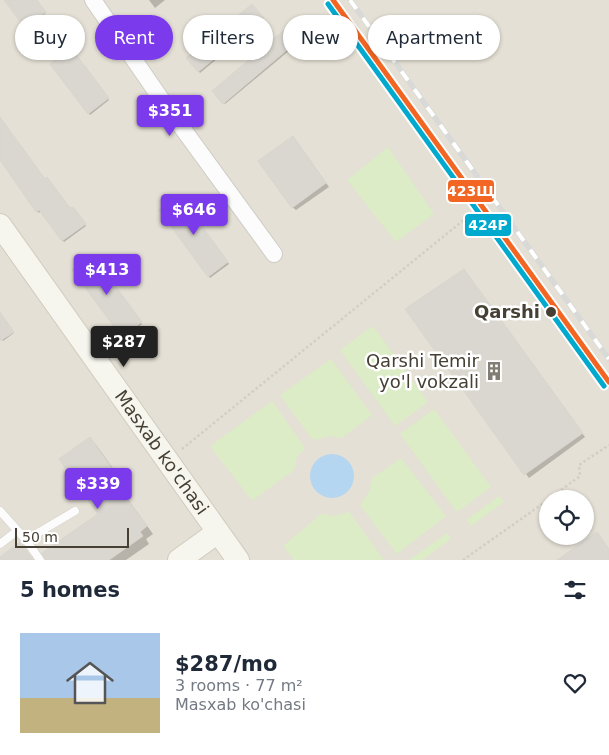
<!DOCTYPE html>
<meta charset="utf-8">
<style>
:root{--surface:#fff;--page:#f2f2f3;--text:#1f2937;--muted:#747a83;--accent:#7c3aed}
body{margin:0;font-family:"DejaVu Sans",sans-serif;background:var(--page);color:var(--text);height:100vh;display:flex;flex-direction:column;font-size:19px;white-space:nowrap}
*{box-sizing:border-box;margin:0}
p{font-size:16px;color:var(--muted)}
.icon{flex:none;width:28px;height:28px;fill:none;stroke:currentColor;stroke-width:2;stroke-linecap:round;stroke-linejoin:round}
.map{position:relative;height:560px;overflow:hidden}
.details{display:flex;flex-direction:column;background:var(--surface);flex:1}
.details>*{flex:none}
.banner{position:absolute;left:15px;top:15px;width:580px;height:45px;display:flex;gap:10px}
.controls{position:absolute;left:539px;top:490px;display:grid;gap:10px}
.controls a{display:grid;place-items:center;width:55px;height:55px;border-radius:50%;background:var(--surface);box-shadow:0 1px 4px #0004;font-size:25px}
.scale{position:absolute;left:15px;bottom:12px;width:114px;box-sizing:border-box;padding-left:5px;border:2px solid #464034;border-top:0;font-size:14px;line-height:18px;white-space:nowrap;color:#464034;-webkit-text-stroke:4px #fff;paint-order:stroke}
.price{position:absolute;translate:-50% -42px;padding:0 11px;border-radius:5px;background:var(--accent);color:#fff;font-size:16px;line-height:32px;filter:drop-shadow(0 1px 2px #0008)}
.price::after{content:'';position:absolute;left:50%;top:30px;width:15px;height:11px;margin-left:-8px;background:inherit;clip-path:polygon(0 0,100% 0,50% 100%)}
.price.current{background:#222;color:#fff}
ul{padding:0;list-style:none}
li{display:flex;align-items:center;gap:15px;height:125px;padding:0 20px}
li span{display:grid;place-items:center;flex:none;width:140px;height:100px;border-radius:0px;color:#555}
li>.icon{margin-inline-start:auto}
span .icon{width:60px;height:60px;fill:#fffc;stroke-width:1}
li b{font-size:21px}
h2{display:flex;justify-content:space-between;align-items:center;height:60px;padding:0 20px;font-size:21px}
.tag{padding:0 18px;border-radius:22px;background:var(--surface);box-shadow:0 1px 4px #0004;font-size:18px;line-height:45px}
.tag.current{background:var(--accent);color:#fff}
.map>svg:first-child{display:block}
</style>
<div class="map">
<svg width="609" height="560" viewBox="0 0 609 560">
<rect width="100%" height="100%" fill="#f0eee8"/>
<path fill="#e5e0d5" fill-rule="evenodd" d="M 0,0 L 609,0 L 609,560 L 0,560 ZM 548,499 L 585,499 L 585,536 L 548,536 Z"/>
<g fill="#dbecc6">
<polygon points="388,147 434,214 396,242 347,180"/>
<polygon points="373,326 428,402 395,426 340,350"/>
<polygon points="331,359 372,415 342,438 330,436 313,440 280,395"/>
<polygon points="272,401 305,448 297,457 294,470 252,501 210,446"/>
<polygon points="434,409 491,487 457,512 400,434"/>
<polygon points="401,458 446,516 397,554 360,505 369,492 372,478"/>
<polygon points="499,496 504,502 471,526 466,520"/>
<polygon points="349,512 384,560 294,560 283,546 321,514 334,516"/>
<polygon points="447,533 451,539 422,560 409,560"/>
</g>
<circle fill="#b5d6f0" cx="332" cy="476" r="22"/>
<g fill="#0003">
<polygon points="5,0 36,0 46,13 27,28"/>
<polygon points="149,0 165,0 155,8"/>
<polygon points="252,5 264,20 200,73 188,58"/>
<polygon points="290,27 302,40 225,104 214,91"/>
<polygon points="71,50 109,100 90,115 52,64"/>
<polygon points="0,119 48,184 70,210 74,210 86,226 64,242 41,211 39,213 25,195 0,157"/>
<polygon points="296,141 329,187 296,210 292,207"/>
<polygon points="180,198 229,264 210,278 160,210"/>
<polygon points="94,258 142,324 124,338 123,336"/>
<polygon points="467,274 585,437 529,478 407,309"/>
<polygon points="0,313 14,333 3,341 0,337"/>
<polygon points="90,439 97,446 129,491 124,494 153,534 146,539 149,544 126,560 47,560 100,514"/>
</g>
<g fill="#dad7d0" stroke="#d8d5ce">
<polygon points="4,0 37,0 46,12 25,28"/>
<polygon points="252,4 264,18 198,72 186,58"/>
<polygon points="290,25 301,38 223,104 212,91"/>
<polygon points="71,48 109,98 88,114 50,64"/>
<polygon points="0,117 45,179 47,177 70,208 73,207 86,224 62,241 39,210 36,212 0,160"/>
<polygon points="293,136 326,183 292,208 258,161"/>
<polygon points="179,195 228,262 208,277 159,210"/>
<polygon points="92,255 142,322 122,337 72,270"/>
<polygon points="464,269 583,433 524,475 405,309"/>
<polygon points="0,312 14,332 0,341"/>
<polygon points="90,437 123,484 118,487 147,526 140,532 143,536 109,560 46,560 42,553 98,514 59,459"/>
<polygon points="597,532 609,549 609,560 557,560"/>
<polygon points="20,542 33,560 0,560 0,557"/>
</g>
<g fill="none" stroke-linecap="round" stroke-linejoin="round">
<g stroke="#ceccc6" stroke-width="9">
<g id="service">
<polyline points="0,511 26,540 40,560"/>
<polyline points="26,540 75,511"/>
<polyline points="0,544 17,531"/>
</g>
</g>
<g stroke="#ceccc6" stroke-width="18">
<polyline id="minor" points="93,0 159,96 274,254"/>
</g>
<g stroke="#d0ccbe" stroke-width="24">
<g id="secondary">
<path id="s1" d="M 0,225 L 238,560"/>
<polyline points="179,560 218,532"/>
</g>
</g>
<g stroke="#d1cec9" stroke-width="2.5" stroke-dasharray="2.5 2.5" stroke-linecap="butt">
<polyline points="182,449 465,219"/>
<polyline points="549,499 580,476 579,465 609,445"/>
<polyline points="570,536 571,538"/>
<polyline points="463,560 548,500"/>
</g>
<use href="#service" stroke="#fdfcfc" stroke-width="8"/>
<use href="#minor" stroke="#fdfcfc" stroke-width="16"/>
<use href="#secondary" stroke="#f6f5ee" stroke-width="22"/>
<g stroke="#d9d9d8" stroke-width="5.5">
<g id="rail">
<polyline points="332,0 337,5"/>
<polyline points="350,0 609,359"/>
</g>
</g>
<use href="#rail" stroke="#fff" stroke-width="4" stroke-dasharray="11" stroke-linecap="butt"/>
<g stroke="#fff" stroke-width="9">
<polyline id="rail-1" points="333,0 609,382"/>
</g>
<g stroke="#fff" stroke-width="9">
<polyline id="rail-2" points="328,4 604,386"/>
</g>
<use href="#rail-1" stroke="#f26522" stroke-width="5"/>
<use href="#rail-2" stroke="#00a9ce" stroke-width="5"/>
</g>
<defs>
<g id="building-bare" transform="scale(1.5)"><path d="M-4-6H4V6H1V3H-1V6H-4ZM-2.5-4.3h1.7v1.8h-1.7ZM.8-4.3h1.7v1.8H.8ZM-2.5-1h1.7V.8h-1.7ZM.8-1h1.7V.8H.8Z" fill="#827d73" stroke="#fff" stroke-width="2.5" paint-order="stroke"/></g>
</defs>
<g fill-rule="evenodd">
<use href="#building-bare" x="494" y="371"/>
</g>
<circle fill="#464034" stroke="#fff" stroke-width="2" cx="551" cy="312" r="6"/>
<g text-anchor="middle" stroke-width="5" stroke-linejoin="round" paint-order="stroke">
<g font-size="18" font-weight="bold" fill="#464034" stroke="#fff" text-anchor="end">
<text x="540" y="318">Qarshi</text>
</g>
<g font-size="18" fill="#464034" stroke="#fff" text-anchor="end">
<text x="479" y="367">Qarshi Temir<tspan x="479" dy="21">yo'l vokzali</tspan></text>
</g>
<g font-size="18" fill="#464034" stroke="#fff">
<text dy="6" stroke="none"><textPath href="#s1" startOffset="279">Masxab ko'chasi</textPath></text>
</g>
</g>
<g stroke="#fff" stroke-width="2">
<rect x="447" y="179" width="48" height="24" rx="5" fill="#f26522"/>
<rect x="464" y="213" width="48" height="24" rx="5" fill="#00a9ce"/>
</g>
<g font-size="14" text-anchor="middle" font-weight="bold" fill="#fff">
<text x="471" y="196">423Щ</text>
<text x="488" y="230">424Р</text>
</g>
</svg>
<div class="controls">
<a><svg class="icon" aria-label="locate" viewBox="0 0 24 24"><circle cx="12" cy="12" r="6"/><path d="M12 2v4M12 18v4M2 12h4M18 12h4"/></svg></a>
</div>
<div class="scale">50 m</div>
<b class="price" style="left:170px;top:137px">$351</b>
<b class="price" style="left:194px;top:236px">$646</b>
<b class="price" style="left:107px;top:296px">$413</b>
<b class="price current" style="left:124px;top:368px">$287</b>
<b class="price" style="left:98px;top:510px">$339</b>
<div class="banner">
<a class="tag">Buy</a>
<a class="tag current">Rent</a>
<a class="tag">Filters</a>
<a class="tag">New</a>
<a class="tag">Apartment</a>
</div>
</div>
<section class="details">
<h2>5 homes<svg class="icon" aria-label="filters" viewBox="0 0 24 24"><path d="M4 7h16M4 17h16"/><circle cx="9" cy="7" r="2"/><circle cx="15" cy="17" r="2"/></svg></h2>
<ul>
<li><span style="background:linear-gradient(#a9c7e8 65%,#c2b280 0)"><svg class="icon" aria-label="home" viewBox="0 0 24 24"><path d="M3 11l9-7 9 7M6 9v11h12V9"/></svg></span><div><b>$287/mo</b><p>3 rooms · 77 m²</p><p>Masxab ko'chasi</p></div><svg class="icon" aria-label="heart" viewBox="0 0 24 24"><path d="M12 20l-8-8c-3-5 5-10 8-4 3-6 11-1 8 4z"/></svg></li>
</ul>
</section>
